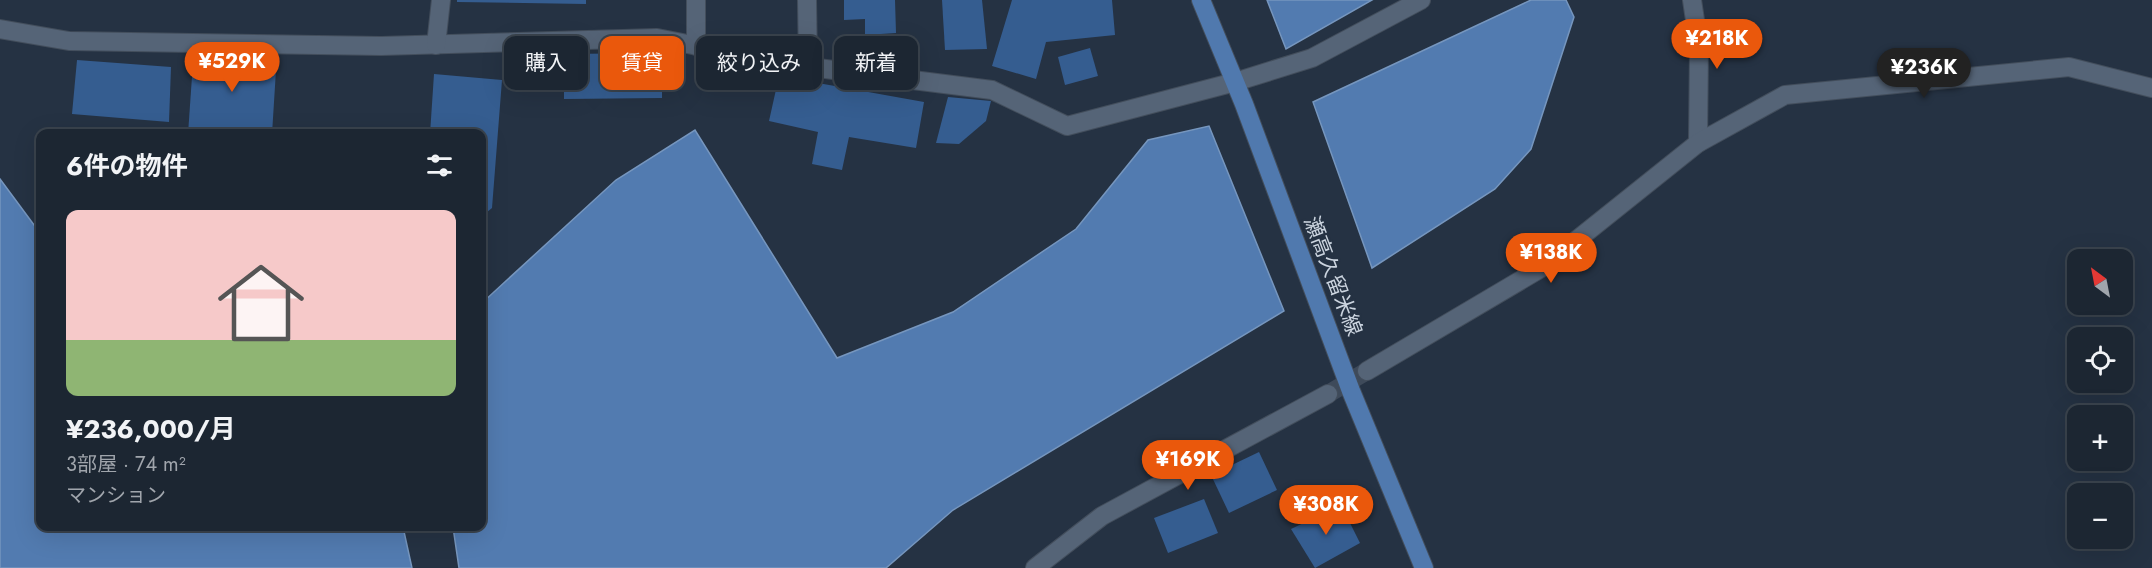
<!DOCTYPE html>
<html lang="ja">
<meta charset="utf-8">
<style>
:root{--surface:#1c2632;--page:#252e3a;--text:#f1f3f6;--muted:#a0a5ac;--line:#3a434d;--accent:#ea580c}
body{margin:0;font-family:Jost,"Noto Sans JP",sans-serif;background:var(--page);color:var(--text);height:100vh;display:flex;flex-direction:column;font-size:22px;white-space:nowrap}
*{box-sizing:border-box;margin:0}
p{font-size:20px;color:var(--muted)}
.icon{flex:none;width:33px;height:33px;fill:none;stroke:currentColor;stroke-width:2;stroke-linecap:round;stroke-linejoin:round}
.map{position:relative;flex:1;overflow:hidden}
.side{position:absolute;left:36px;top:129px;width:450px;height:402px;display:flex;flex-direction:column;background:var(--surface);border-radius:12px;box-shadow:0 6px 24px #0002,0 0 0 2px var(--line)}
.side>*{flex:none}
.guide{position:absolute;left:504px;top:36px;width:570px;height:54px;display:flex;gap:12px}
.needle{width:39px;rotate:328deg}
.fabs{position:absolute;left:2067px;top:249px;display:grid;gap:12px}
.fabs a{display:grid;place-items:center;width:66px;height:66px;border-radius:12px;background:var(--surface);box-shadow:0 6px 24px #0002,0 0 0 2px var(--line);font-size:30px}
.price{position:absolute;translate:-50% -51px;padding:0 14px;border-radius:21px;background:var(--accent);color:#fff;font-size:20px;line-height:39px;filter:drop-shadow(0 2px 3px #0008)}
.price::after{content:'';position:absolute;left:50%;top:36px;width:18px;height:14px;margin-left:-9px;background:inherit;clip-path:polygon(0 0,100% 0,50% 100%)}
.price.active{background:#222;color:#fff}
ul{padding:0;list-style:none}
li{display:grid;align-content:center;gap:12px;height:318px;padding:0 30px}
li span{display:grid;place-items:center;height:186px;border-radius:12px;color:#555}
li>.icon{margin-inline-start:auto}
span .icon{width:108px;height:108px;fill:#fffc;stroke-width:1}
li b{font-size:26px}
h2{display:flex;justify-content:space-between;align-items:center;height:72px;padding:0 30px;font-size:26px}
.chip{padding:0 21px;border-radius:12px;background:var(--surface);box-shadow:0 6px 24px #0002,0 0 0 2px var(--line);font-size:21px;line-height:54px}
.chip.active{background:var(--accent);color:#fff}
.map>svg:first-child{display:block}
</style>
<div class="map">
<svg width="2152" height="568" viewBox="0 0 2152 568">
<rect width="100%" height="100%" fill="#253243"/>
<g fill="#527bb0" stroke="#7696be" stroke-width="1.5">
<polygon points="1267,0 1372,0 1286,49"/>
<polygon points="1531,0 1566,0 1574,17 1531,149 1495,189 1372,268 1313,102"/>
<polygon points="1209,126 1284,311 953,510 886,568 459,568 453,527 482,526 482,303 616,180 695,130 837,358 953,312 1076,229 1148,140"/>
<polygon points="0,179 40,233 40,526 403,527 412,568 0,568"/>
</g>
<g fill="#355d90">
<polygon points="457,0 586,0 586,4 457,2"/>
<polygon points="844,0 895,0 896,33 865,35 865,19 844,20"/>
<polygon points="942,0 982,0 987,49 945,50"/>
<polygon points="1012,0 1112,0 1115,35 1046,42 1036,79 992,66"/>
<polygon points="194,48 277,54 272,134 188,134"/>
<polygon points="1090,48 1098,76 1065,85 1058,57"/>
<polygon points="662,53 662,98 564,99 564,54"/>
<polygon points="77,60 171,67 169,122 72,114"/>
<polygon points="434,74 502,80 492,208 482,216 482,134 430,134"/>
<polygon points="779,76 924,102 916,148 849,137 842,170 812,164 818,132 769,121"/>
<polygon points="948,97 991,101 986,121 959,144 936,143"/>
<polygon points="1259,452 1277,490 1229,513 1211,475"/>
<polygon points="1204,499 1218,533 1168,553 1154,518"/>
<polygon points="1341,505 1360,543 1315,568 1291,529"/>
</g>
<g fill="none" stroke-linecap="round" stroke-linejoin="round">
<polyline stroke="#3e4a5a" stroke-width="18" stroke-dasharray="18 9" stroke-linecap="butt" points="1328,394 1367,371"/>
<g stroke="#434e5c" stroke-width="20">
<g id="street">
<polyline points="807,0 808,67"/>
<polyline points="1692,0 1699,47 1698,143"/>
<polyline points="0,29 69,41 381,46 657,38 794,65 992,90 1067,126 1235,82 1312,58 1421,0"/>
<polyline points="436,45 441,0"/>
<polyline points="696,46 696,0"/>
<polyline points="1367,371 1543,267 1698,143 1785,95 2069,67 2152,88"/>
<polyline points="1035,568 1102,516 1328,394"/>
</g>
</g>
<g stroke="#434e5c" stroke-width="20">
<polyline id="primary" points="1201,0 1244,104 1351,391 1424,568"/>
</g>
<use href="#street" stroke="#556477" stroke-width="18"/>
<use href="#primary" stroke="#5079ae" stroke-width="18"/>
</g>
<g text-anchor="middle" stroke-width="4.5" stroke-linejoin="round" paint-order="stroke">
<g font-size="21" fill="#cbd4df" stroke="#253243">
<text transform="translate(1333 276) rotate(69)" y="7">瀬高久留米線</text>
</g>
</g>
</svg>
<div class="fabs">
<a><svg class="needle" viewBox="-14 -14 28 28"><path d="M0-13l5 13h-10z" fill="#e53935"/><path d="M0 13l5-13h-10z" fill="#a0a5ac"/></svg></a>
<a><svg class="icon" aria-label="locate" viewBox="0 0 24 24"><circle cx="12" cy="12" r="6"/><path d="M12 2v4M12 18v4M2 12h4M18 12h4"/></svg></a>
<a>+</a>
<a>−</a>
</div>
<b class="price" style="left:1717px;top:70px">¥218K</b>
<b class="price" style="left:232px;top:93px">¥529K</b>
<b class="price active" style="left:1924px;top:99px">¥236K</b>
<b class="price" style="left:1551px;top:284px">¥138K</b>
<b class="price" style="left:1188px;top:491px">¥169K</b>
<b class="price" style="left:1326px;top:536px">¥308K</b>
<div class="guide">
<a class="chip">購入</a>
<a class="chip active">賃貸</a>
<a class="chip">絞り込み</a>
<a class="chip">新着</a>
</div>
<section class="side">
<h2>6件の物件<svg class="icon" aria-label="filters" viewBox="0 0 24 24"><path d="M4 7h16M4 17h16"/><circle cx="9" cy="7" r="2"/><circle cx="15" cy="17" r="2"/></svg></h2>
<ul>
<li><span style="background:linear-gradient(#f6c9c9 70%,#8fb573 0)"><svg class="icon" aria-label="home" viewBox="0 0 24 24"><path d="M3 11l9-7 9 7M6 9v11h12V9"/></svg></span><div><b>¥236,000/月</b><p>3部屋 · 74 m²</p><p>マンション</p></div></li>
</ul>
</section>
</div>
